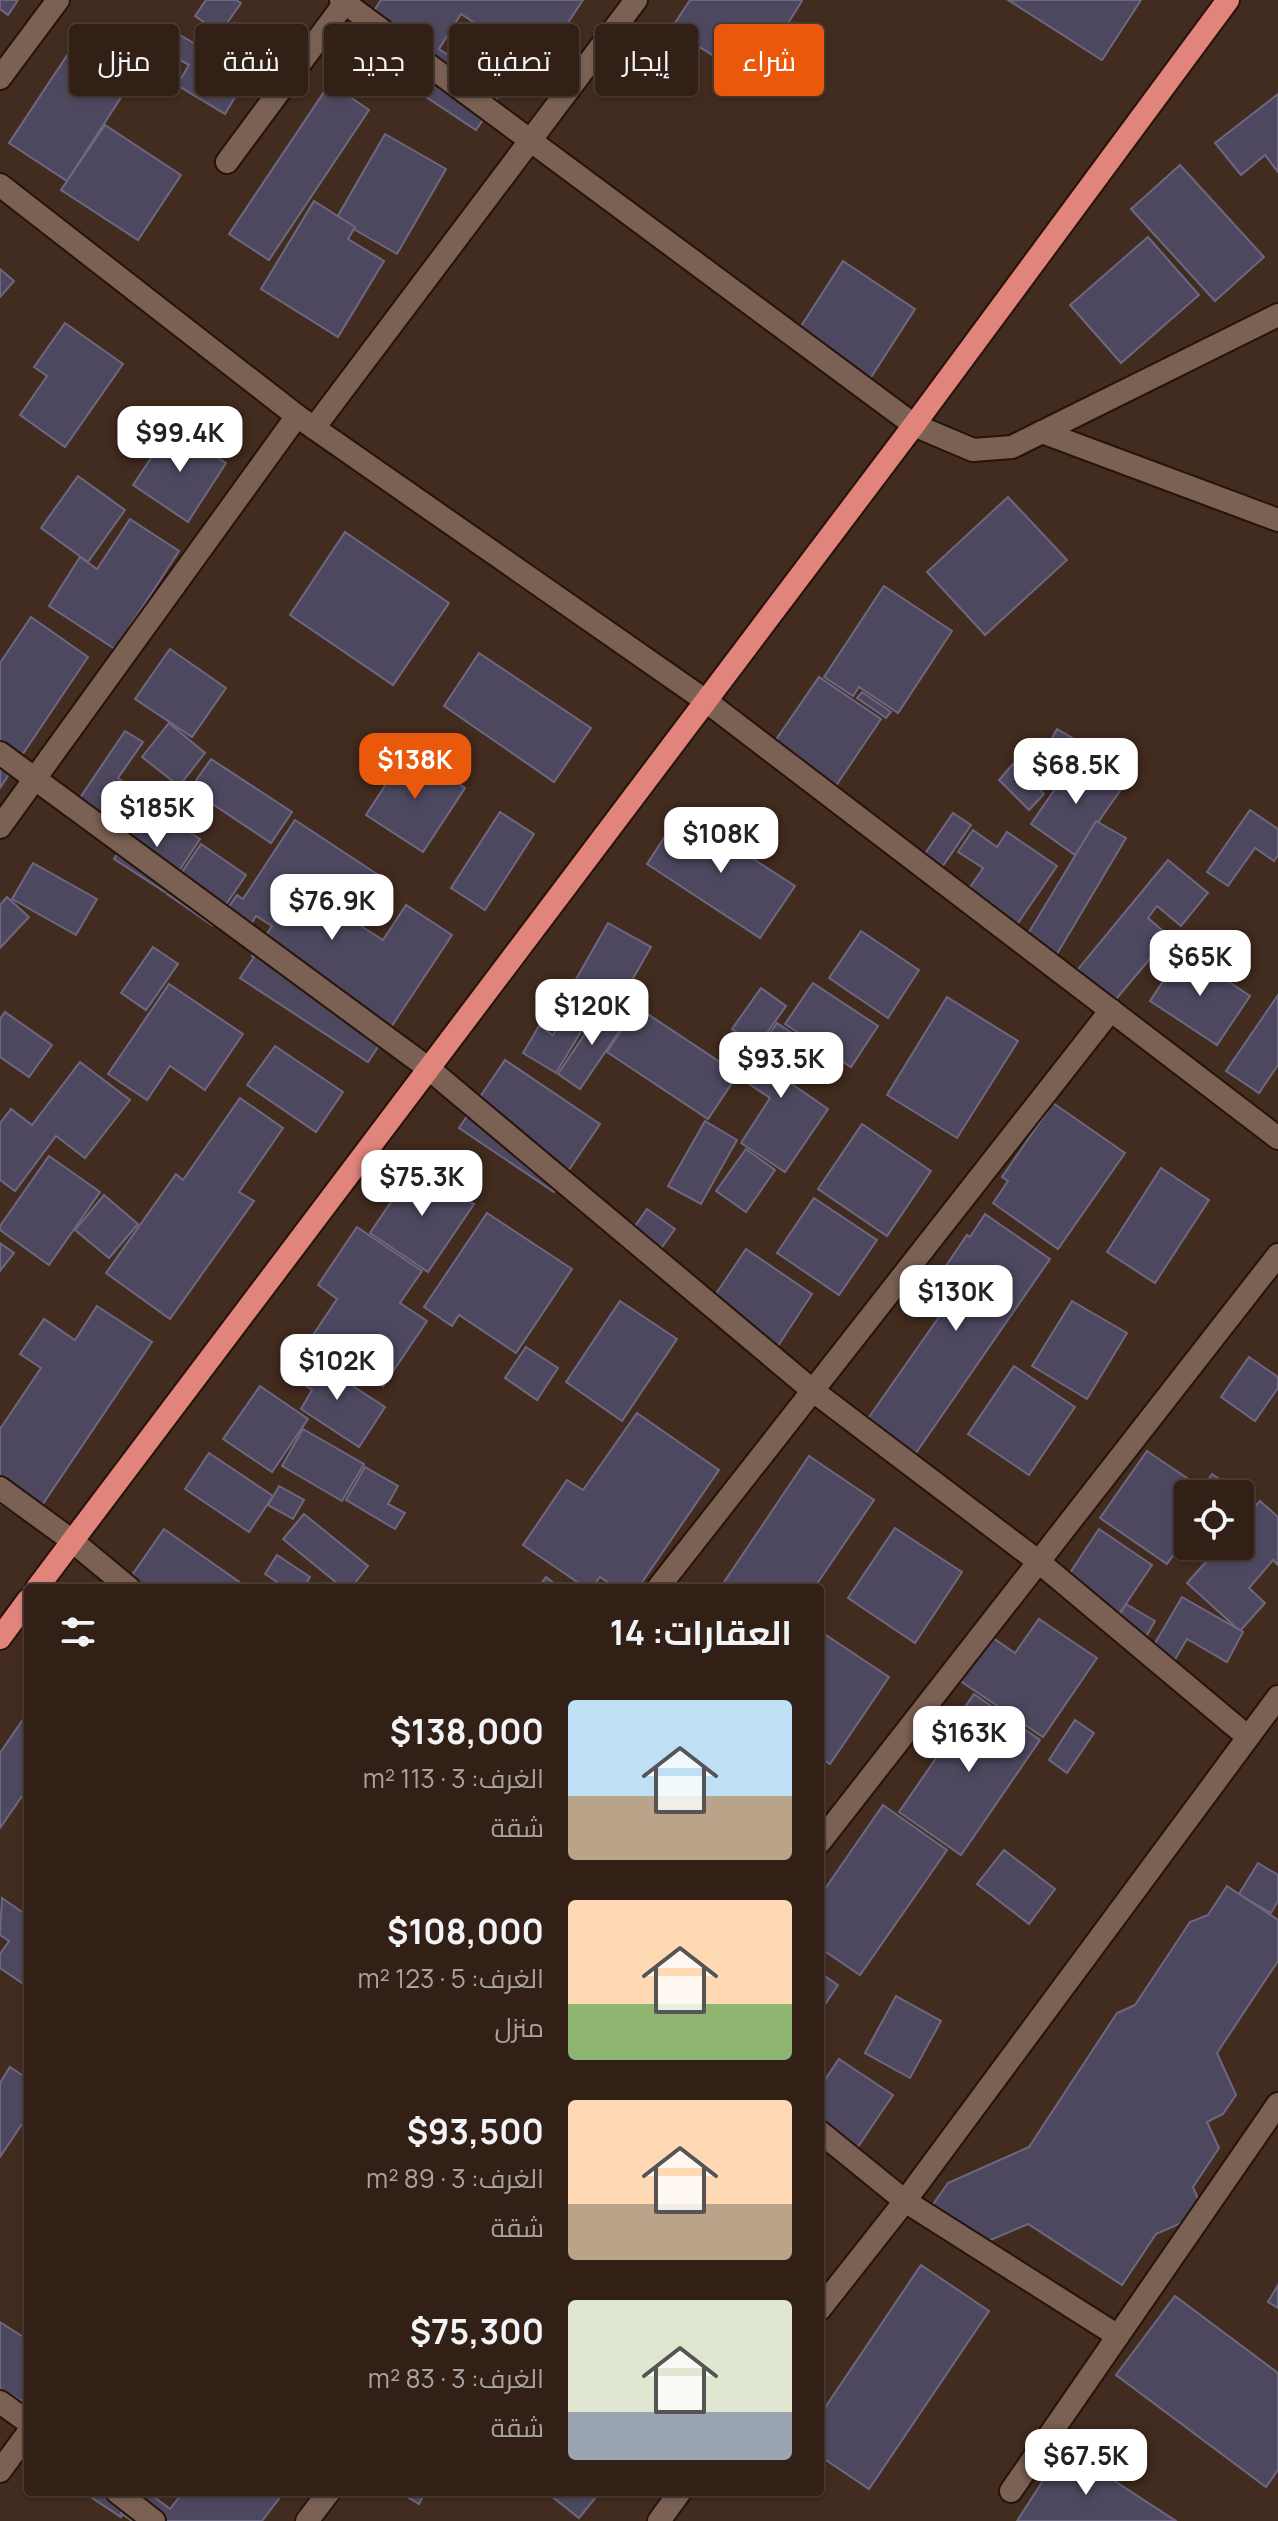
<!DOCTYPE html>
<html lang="ar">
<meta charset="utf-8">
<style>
:root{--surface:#322017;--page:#3d2d24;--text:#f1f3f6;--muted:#a8a3a1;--line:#4d3e36;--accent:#ea580c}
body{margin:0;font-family:Manrope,Cairo,sans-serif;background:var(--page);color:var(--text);direction:rtl;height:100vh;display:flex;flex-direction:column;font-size:30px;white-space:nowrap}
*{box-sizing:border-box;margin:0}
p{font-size:26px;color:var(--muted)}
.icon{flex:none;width:44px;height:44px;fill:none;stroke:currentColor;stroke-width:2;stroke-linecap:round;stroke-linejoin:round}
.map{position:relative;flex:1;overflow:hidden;direction:ltr}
.sheet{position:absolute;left:24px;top:1584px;width:800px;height:912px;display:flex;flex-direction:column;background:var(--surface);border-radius:8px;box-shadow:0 2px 6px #0004,0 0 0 2px var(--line);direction:rtl}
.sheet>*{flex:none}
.banner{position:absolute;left:24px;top:24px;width:800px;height:72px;direction:rtl;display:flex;gap:16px}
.buttons{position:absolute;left:1174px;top:1480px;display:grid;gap:16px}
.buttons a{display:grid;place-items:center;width:80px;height:80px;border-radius:8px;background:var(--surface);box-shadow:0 2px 6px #0004,0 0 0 2px var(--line);font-size:40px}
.price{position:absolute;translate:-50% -68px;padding:0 18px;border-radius:16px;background:#fff;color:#222;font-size:26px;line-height:52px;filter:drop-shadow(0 2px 4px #0008)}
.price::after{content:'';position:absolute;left:50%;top:48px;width:24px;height:18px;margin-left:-12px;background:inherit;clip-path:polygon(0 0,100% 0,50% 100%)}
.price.selected{background:var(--accent);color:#fff}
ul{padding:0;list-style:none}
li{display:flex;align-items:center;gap:24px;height:200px;padding:0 32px}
li span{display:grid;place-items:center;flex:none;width:224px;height:160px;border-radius:8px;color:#555}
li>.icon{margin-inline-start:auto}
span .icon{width:96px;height:96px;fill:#fffc;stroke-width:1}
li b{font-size:34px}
h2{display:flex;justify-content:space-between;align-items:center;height:96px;padding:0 32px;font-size:34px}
.tag{padding:0 28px;border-radius:8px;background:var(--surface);box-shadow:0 2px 6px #0004,0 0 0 2px var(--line);font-size:28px;line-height:72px}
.tag.selected{background:var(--accent);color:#fff}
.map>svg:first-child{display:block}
</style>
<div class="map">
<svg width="1278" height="2521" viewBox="0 0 1278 2521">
<rect width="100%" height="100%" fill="#422b1f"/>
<g fill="#4d485f" stroke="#6d6780" stroke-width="2">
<polygon points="0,0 18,0 8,15 0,9"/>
<polygon points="206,0 236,0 241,3 220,33 195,16"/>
<polygon points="381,0 583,0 539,66 461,14 439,49 502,91 476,130 350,47"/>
<polygon points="690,0 801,0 802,1 752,80 671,29"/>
<polygon points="1008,0 1141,0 1102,60"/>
<polygon points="180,35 248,75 225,114 177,85 189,65 169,54"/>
<polygon points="74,45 131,82 67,181 9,143"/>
<polygon points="330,83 369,110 269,260 229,234"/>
<polygon points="1278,94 1278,172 1265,155 1241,175 1215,143"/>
<polygon points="105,125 181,175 138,240 61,190"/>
<polygon points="385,134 446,169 397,254 336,219"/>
<polygon points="1180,165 1264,257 1215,301 1131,209"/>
<polygon points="314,201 355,227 348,239 384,261 338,337 261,289"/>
<polygon points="1148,237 1199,295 1121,363 1070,305"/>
<polygon points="843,261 915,309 868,382 796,334"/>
<polygon points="0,269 14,281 0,297"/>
<polygon points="65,323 123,364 65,447 20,415 47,376 34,367"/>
<polygon points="172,427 226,463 188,522 133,485"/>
<polygon points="78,476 125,510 88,562 41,528"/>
<polygon points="1008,497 1067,560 985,635 927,572"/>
<polygon points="130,519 179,551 115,649 49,606 80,557 97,569"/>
<polygon points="345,532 449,603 393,685 290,615"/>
<polygon points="884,586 952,631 898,713 859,687 853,696 824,677"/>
<polygon points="31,617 88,657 0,788 0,663"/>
<polygon points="170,649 226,688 192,737 135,699"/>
<polygon points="479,653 591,728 554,782 444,706"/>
<polygon points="819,677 881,719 829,796 766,754"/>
<polygon points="862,692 891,712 886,718 857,698"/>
<polygon points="169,723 205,753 179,786 142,757"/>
<polygon points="1057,729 1076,740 1061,769 1041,758"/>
<polygon points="125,731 143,742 118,778 130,787 96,837 67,817"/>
<polygon points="408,750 465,788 423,852 366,815"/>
<polygon points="1077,757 1122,788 1075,855 1031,824"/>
<polygon points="211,759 292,812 271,843 190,789"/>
<polygon points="1013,764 1044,794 1029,810 999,780"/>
<polygon points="149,806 200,839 165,892 114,859"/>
<polygon points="1250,810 1278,829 1278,855 1274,861 1255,848 1228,886 1207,872"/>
<polygon points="500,812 534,834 485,910 451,888"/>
<polygon points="681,812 795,886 760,938 647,864"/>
<polygon points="953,813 971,825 940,870 922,858"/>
<polygon points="295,820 389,882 361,926 383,940 406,905 452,935 368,1062 240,978 254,957 252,956 272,926 256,916 241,940 217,924 237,895 243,899"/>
<polygon points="1096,821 1126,838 1054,959 1023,942"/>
<polygon points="973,830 997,847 1007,832 1057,866 1014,929 964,896 983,868 958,852"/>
<polygon points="201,844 246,875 212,925 167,894"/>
<polygon points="1168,860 1208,893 1181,926 1157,906 1148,918 1169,936 1106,1011 1069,980"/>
<polygon points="33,863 97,899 76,935 12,899"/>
<polygon points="7,897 29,917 0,948 0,905"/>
<polygon points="608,923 651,947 615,1010 572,986"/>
<polygon points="861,931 919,970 888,1018 829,978"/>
<polygon points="153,947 178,964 146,1010 121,993"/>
<polygon points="1183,951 1250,996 1217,1045 1150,1001"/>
<polygon points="813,983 878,1026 851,1067 785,1024"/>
<polygon points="169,984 243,1034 205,1090 170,1066 147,1100 108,1074"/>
<polygon points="761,988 786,1006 757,1047 732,1029"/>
<polygon points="1278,995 1278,1065 1259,1093 1226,1071"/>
<polygon points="947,997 1018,1041 957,1138 887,1095"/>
<polygon points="604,1005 627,1020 580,1089 558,1074"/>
<polygon points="637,1007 738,1074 708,1119 607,1052"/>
<polygon points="5,1012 52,1045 29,1077 0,1057 0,1019"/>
<polygon points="565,1014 585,1025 556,1073 523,1053 539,1026 553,1035"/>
<polygon points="777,1023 813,1047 789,1082 828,1109 785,1172 741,1143 770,1098 740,1078"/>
<polygon points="275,1046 343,1092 316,1132 247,1085"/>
<polygon points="505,1060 600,1124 554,1192 459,1128"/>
<polygon points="80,1062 130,1100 85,1158 56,1136 15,1191 0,1180 0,1123 11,1109 32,1125"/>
<polygon points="240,1098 283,1128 239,1192 254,1201 170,1319 106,1273 176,1174 183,1180"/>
<polygon points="1053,1103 1125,1153 1058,1249 993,1203 1008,1181 1002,1177"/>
<polygon points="705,1121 737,1140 701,1204 668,1186"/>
<polygon points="862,1124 931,1171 887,1236 818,1189"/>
<polygon points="746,1149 775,1170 746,1212 716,1191"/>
<polygon points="49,1156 100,1192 49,1265 0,1230 0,1226"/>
<polygon points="416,1165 474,1204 428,1272 370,1233"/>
<polygon points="1161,1168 1209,1200 1155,1283 1107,1252"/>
<polygon points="104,1195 138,1224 109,1258 75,1230"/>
<polygon points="814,1198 877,1240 839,1295 777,1253"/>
<polygon points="647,1209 675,1229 649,1265 621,1246"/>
<polygon points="487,1213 572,1269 516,1353 459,1315 452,1326 424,1307"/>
<polygon points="985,1214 1050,1259 909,1463 860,1430 941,1314 922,1301 967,1235 970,1237"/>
<polygon points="357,1227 422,1271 400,1303 427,1321 383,1386 311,1338 337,1299 318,1285"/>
<polygon points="0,1243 14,1253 0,1271"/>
<polygon points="746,1249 812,1294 770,1358 703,1313"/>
<polygon points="620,1301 677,1339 622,1421 566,1382"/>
<polygon points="1072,1301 1127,1333 1087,1399 1032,1366"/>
<polygon points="97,1306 152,1342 30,1523 0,1503 0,1429 41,1368 20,1354 44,1319 75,1340"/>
<polygon points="526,1347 558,1368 537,1400 505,1378"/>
<polygon points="304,1354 385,1407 359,1447 301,1409 312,1390 290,1376"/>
<polygon points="1249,1357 1278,1377 1278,1388 1255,1421 1221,1397"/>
<polygon points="1014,1366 1075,1407 1029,1475 968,1434"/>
<polygon points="260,1386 308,1419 272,1472 223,1439"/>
<polygon points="637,1413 719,1470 638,1588 616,1588 600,1577 592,1588 586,1588 523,1545 567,1480 583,1490"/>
<polygon points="303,1429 364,1464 342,1501 282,1466"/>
<polygon points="1147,1451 1202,1488 1212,1474 1224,1482 1216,1494 1188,1494 1188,1534 1167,1564 1100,1518"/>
<polygon points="209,1453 273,1496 249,1532 185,1489"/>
<polygon points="809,1456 874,1500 814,1588 720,1588"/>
<polygon points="365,1467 398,1486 388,1504 405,1513 395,1529 346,1500"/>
<polygon points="279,1486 304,1500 293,1519 268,1505"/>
<polygon points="1260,1501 1278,1517 1278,1565 1273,1560 1249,1588 1265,1603 1240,1631 1187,1583 1220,1546 1240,1546 1240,1523"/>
<polygon points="304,1514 368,1566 351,1588 343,1588 283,1539"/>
<polygon points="895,1528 962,1572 915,1643 848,1598"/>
<polygon points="164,1529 248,1588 123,1588"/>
<polygon points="1099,1529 1152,1565 1111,1626 1058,1591"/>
<polygon points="277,1555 310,1577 303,1588 286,1588 265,1574"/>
<polygon points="546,1577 560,1588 538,1588"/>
<polygon points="1182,1597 1243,1632 1227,1662 1187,1639 1170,1668 1148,1655"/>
<polygon points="1126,1604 1155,1621 1142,1644 1112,1627"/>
<polygon points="1039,1619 1097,1658 1043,1737 959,1680 990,1636 1015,1653"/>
<polygon points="820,1631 889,1677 830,1764 820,1757"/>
<polygon points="974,1694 1040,1740 961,1855 899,1812 943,1748 939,1745"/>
<polygon points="28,1712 28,1793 25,1792 0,1828 0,1753"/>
<polygon points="1075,1720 1094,1733 1067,1773 1049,1760"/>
<polygon points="883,1805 947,1850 860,1975 820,1948 820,1896"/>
<polygon points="1004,1850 1055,1889 1029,1924 977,1884"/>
<polygon points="1258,1863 1278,1875 1278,1901 1271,1913 1239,1894"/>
<polygon points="1227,1886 1278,1920 1278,1961 1217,2053 1236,2095 1223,2114 1207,2122 1219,2148 1193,2187 1204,2213 1156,2234 1122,2285 1028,2224 981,2244 929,2210 948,2183 1029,2147 1117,2013 1135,2005 1190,1922 1208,1915"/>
<polygon points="2,1898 28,1916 28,1987 0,1968 0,1954 9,1941 0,1935"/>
<polygon points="820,1973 838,1985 820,2012"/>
<polygon points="896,1996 941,2021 910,2078 865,2053"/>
<polygon points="839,2059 893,2095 849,2160 820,2141 820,2087"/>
<polygon points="10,2067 28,2079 28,2115 0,2157 0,2083"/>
<polygon points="921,2265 989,2311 869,2489 820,2456 820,2415"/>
<polygon points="1278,2285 1278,2308 1268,2302"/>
<polygon points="1175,2296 1278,2373 1278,2470 1266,2487 1116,2375"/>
<polygon points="0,2322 28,2340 28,2390 21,2401 0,2388"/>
<polygon points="1064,2448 1176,2521 1017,2521"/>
<polygon points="83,2492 138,2492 121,2517"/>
<polygon points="137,2492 148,2492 170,2509 183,2492 284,2492 262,2521 132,2521 121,2513"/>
<polygon points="399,2492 425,2492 419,2504"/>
<polygon points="546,2492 600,2492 579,2518"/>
</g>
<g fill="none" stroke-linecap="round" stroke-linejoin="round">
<g stroke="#271308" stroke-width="26">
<polyline id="service" points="1042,432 1278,520"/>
</g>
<g stroke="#271308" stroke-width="26">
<g id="minor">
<polyline points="341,0 914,425 973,450 1012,447 1278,315"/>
<polyline points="0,78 58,0"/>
<polyline points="227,162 347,0"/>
<polyline points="0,185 297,416 706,701 1278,1138"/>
<polyline points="314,428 636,0"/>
<polyline points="0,753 428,1068 812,1390 1039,1562 1248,1737"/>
<polyline points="0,827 297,416"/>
<polyline points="71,1540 129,1588"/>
<polyline points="658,1588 1111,1010"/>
<polyline points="820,1842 1278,1255"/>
<polyline points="820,2132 905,2201 1118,2336"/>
<polyline points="820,2309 905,2201 1278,1697"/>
<polyline points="0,2402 28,2422"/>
<polyline points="0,2471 28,2433"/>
<polyline points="1011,2491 1278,2104"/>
<polyline points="117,2492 154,2521"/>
<polyline points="307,2521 329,2492"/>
<polyline points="659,2521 680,2492"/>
</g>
</g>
<g stroke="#271308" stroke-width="26">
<polyline id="tertiary" points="0,1488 71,1540"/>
</g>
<g stroke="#271308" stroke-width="26">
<g id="trunk">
<polyline points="37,1588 914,425 1228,0"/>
<polyline points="0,1638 28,1600"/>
</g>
</g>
<use href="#service" stroke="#7a6153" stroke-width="22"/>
<use href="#minor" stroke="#7a6153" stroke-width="22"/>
<use href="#tertiary" stroke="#7a6153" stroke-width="22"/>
<use href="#trunk" stroke="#e1847c" stroke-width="22"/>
</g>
</svg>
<div class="buttons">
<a><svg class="icon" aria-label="locate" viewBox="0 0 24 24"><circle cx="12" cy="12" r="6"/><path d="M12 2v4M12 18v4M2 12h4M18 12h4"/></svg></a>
</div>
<b class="price" style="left:180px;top:474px">$99.4K</b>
<b class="price selected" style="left:415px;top:801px">$138K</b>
<b class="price" style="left:1076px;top:806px">$68.5K</b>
<b class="price" style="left:157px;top:849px">$185K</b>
<b class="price" style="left:721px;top:875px">$108K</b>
<b class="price" style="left:332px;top:942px">$76.9K</b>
<b class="price" style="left:1200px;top:998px">$65K</b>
<b class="price" style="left:592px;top:1047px">$120K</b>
<b class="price" style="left:781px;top:1100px">$93.5K</b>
<b class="price" style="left:422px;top:1218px">$75.3K</b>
<b class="price" style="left:956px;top:1333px">$130K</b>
<b class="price" style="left:337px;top:1402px">$102K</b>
<b class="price" style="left:969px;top:1774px">$163K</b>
<b class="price" style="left:1086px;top:2497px">$67.5K</b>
<div class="banner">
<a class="tag selected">شراء</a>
<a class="tag">إيجار</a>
<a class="tag">تصفية</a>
<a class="tag">جديد</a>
<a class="tag">شقة</a>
<a class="tag">منزل</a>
</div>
<section class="sheet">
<h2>العقارات: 14<svg class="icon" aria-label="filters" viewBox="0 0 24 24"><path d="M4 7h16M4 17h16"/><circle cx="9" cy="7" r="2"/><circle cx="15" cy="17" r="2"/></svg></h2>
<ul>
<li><span style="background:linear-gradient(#bfe0f5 60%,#b9a48a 0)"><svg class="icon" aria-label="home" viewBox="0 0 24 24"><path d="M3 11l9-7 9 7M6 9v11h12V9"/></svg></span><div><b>$138,000</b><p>الغرف: 3 · 113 m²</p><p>شقة</p></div></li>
<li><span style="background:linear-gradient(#ffd9b3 65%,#8fb573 0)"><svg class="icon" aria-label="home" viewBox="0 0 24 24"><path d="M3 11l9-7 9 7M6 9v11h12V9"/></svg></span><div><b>$108,000</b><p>الغرف: 5 · 123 m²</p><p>منزل</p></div></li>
<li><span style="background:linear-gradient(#ffd9b3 65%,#b9a48a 0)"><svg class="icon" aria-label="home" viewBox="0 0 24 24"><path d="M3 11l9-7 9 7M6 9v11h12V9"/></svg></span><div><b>$93,500</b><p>الغرف: 3 · 89 m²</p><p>شقة</p></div></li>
<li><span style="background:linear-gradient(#dfe7d0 70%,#9aa5b1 0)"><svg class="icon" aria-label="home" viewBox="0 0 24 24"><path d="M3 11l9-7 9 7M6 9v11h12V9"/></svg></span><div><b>$75,300</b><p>الغرف: 3 · 83 m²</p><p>شقة</p></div></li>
</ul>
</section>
</div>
